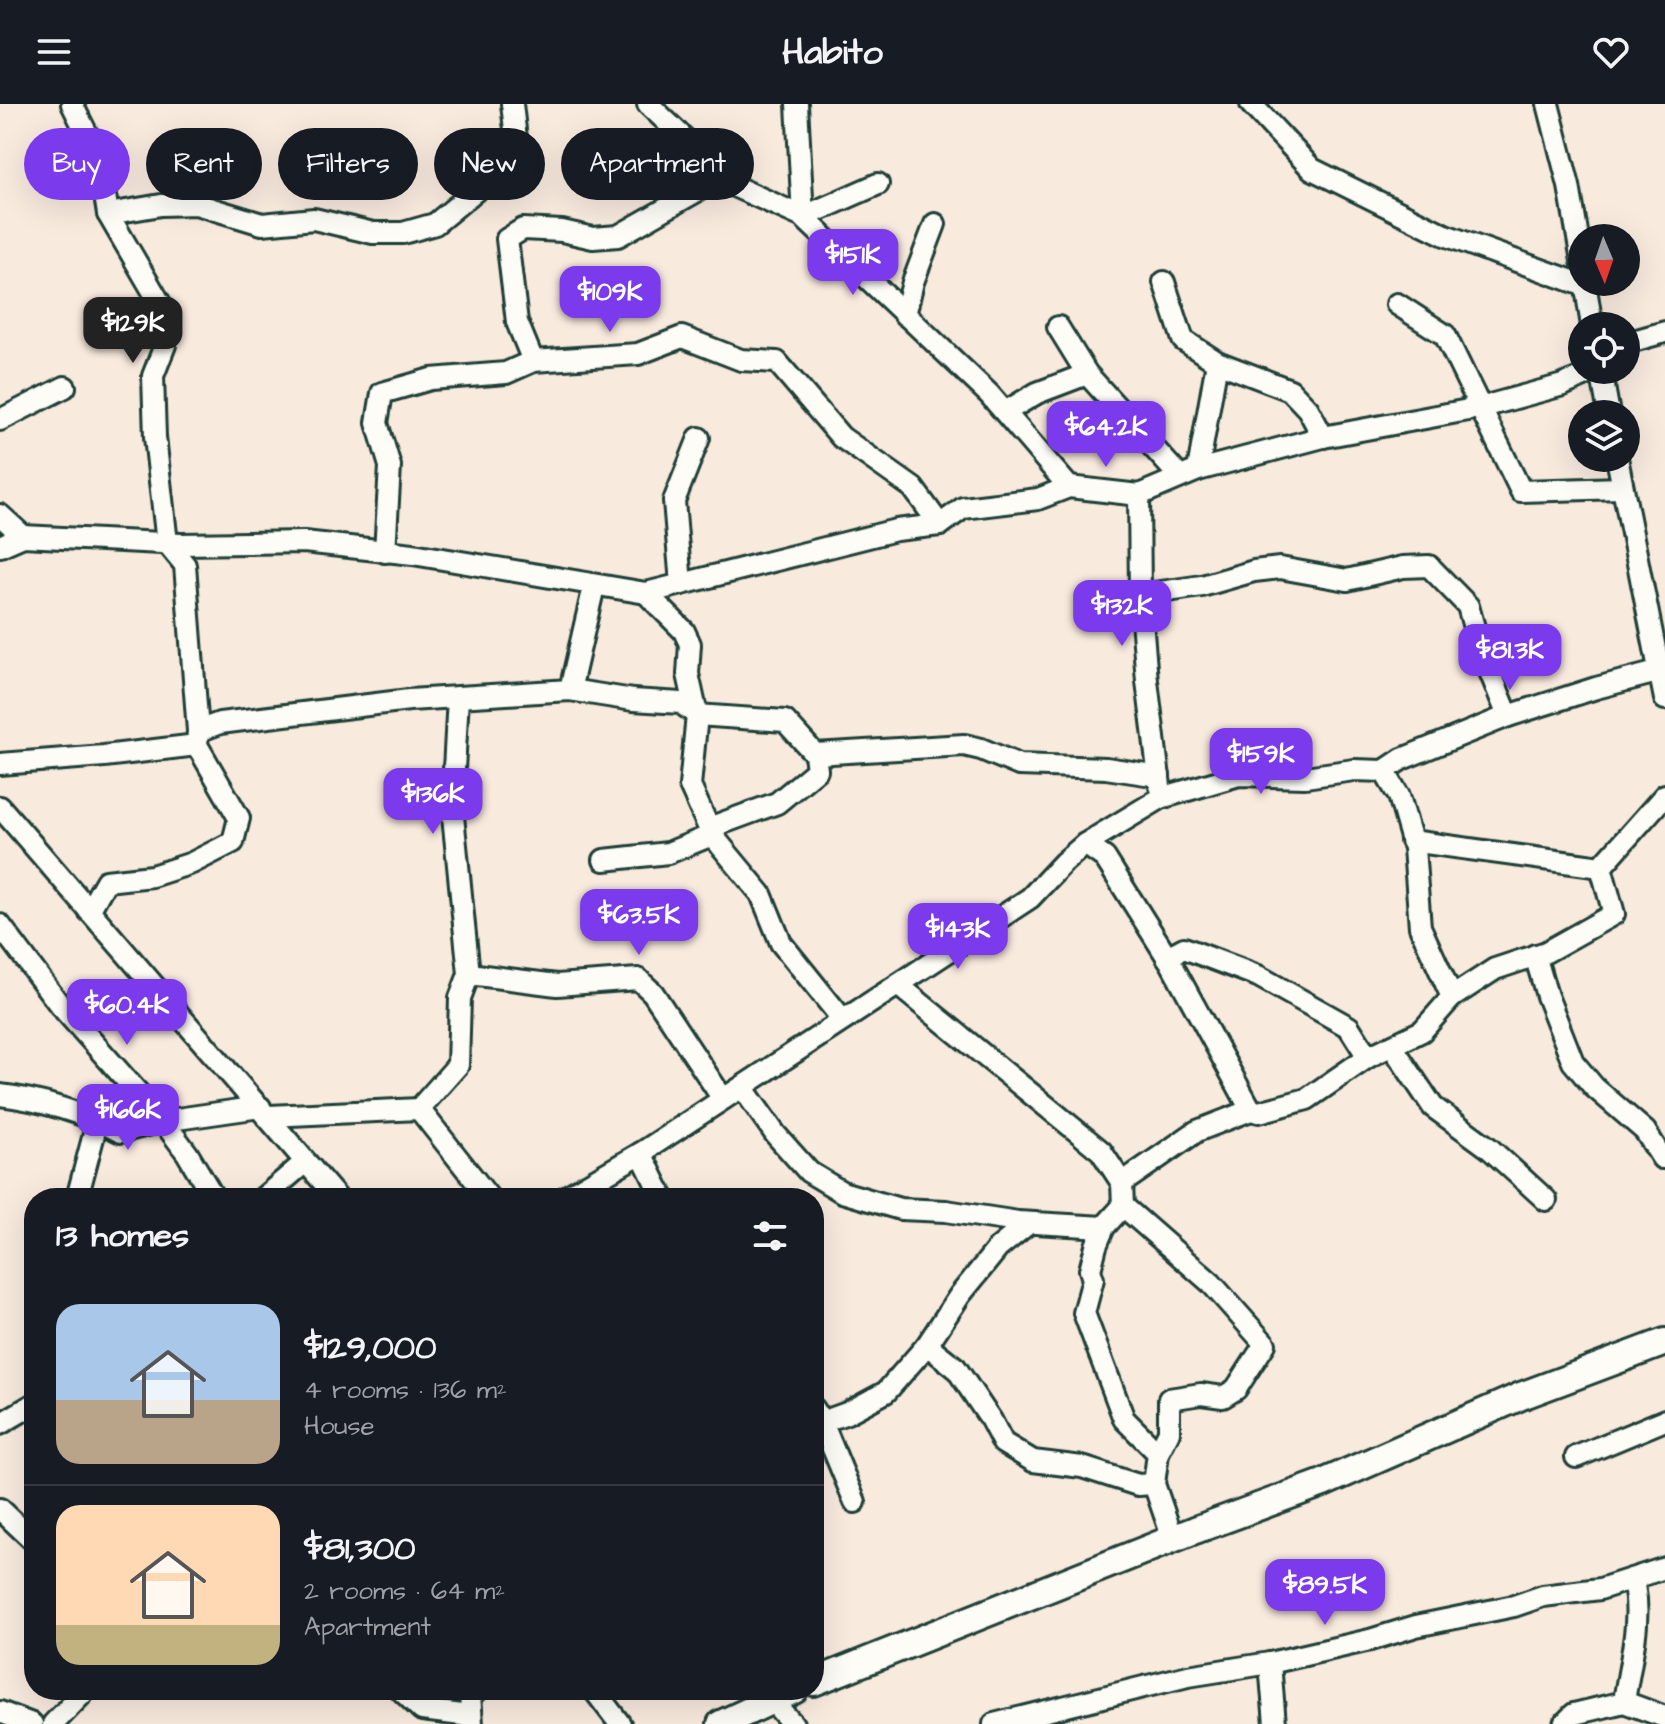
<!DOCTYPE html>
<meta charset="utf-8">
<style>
:root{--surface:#171b24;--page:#242831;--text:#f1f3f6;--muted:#9ea1a6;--line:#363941;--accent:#7c3aed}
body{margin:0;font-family:"Architects Daughter",sans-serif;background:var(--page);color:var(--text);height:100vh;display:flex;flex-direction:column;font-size:30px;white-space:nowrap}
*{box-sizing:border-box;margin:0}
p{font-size:26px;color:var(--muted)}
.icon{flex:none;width:44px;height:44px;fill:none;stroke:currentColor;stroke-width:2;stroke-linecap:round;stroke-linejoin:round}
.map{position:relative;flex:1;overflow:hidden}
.details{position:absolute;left:24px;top:1084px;width:800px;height:512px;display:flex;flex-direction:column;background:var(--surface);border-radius:32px;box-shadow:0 8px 32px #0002}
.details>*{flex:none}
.hud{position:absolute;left:24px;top:24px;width:800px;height:72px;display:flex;gap:16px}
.needle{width:52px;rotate:178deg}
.tools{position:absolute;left:1568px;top:120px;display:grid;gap:16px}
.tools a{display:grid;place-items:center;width:72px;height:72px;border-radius:50%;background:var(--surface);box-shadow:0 8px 32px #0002;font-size:40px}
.price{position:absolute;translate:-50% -68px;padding:0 18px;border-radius:16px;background:var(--accent);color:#fff;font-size:26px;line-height:52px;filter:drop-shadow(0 2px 4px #0008)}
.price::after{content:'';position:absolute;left:50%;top:48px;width:24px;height:18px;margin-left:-12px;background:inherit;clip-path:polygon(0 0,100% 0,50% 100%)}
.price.active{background:#222;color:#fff}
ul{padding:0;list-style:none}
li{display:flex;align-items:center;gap:24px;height:200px;padding:0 32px}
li+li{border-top:2px solid var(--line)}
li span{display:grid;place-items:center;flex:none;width:224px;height:160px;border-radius:24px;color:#555}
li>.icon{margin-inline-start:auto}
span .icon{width:96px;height:96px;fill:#fffc;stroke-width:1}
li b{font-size:34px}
h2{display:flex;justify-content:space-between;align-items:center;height:96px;padding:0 32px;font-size:34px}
.pill{padding:0 28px;border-radius:36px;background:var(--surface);box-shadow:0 8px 32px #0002;font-size:28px;line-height:72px}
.pill.active{background:var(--accent);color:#fff}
header{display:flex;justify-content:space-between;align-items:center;height:104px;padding:0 32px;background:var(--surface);font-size:36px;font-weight:800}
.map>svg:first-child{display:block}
</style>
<header><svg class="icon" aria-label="menu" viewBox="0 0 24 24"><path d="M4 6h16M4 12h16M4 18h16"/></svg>Habito<svg class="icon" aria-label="heart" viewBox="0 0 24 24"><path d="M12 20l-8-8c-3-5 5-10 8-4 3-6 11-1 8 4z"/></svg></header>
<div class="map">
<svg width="1665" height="1620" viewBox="0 0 1665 1620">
<rect width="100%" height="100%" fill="#f9eade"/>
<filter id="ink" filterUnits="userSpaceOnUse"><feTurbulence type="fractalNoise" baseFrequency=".0125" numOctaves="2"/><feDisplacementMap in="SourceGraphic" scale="16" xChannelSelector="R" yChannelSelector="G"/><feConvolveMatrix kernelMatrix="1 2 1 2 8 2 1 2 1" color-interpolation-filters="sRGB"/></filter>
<g filter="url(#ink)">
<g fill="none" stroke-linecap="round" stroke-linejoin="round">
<g stroke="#1f3d34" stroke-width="26">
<g id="minor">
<polyline points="72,0 99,54 108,110"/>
<polyline points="648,0 689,39 718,75 803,113 989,290 1069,383"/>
<polyline points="797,0 803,113 878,80"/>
<polyline points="1251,0 1312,65 1445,131 1586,182"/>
<polyline points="1548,0 1569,82 1582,157"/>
<polyline points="1164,178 1183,236 1217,258 1290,286 1308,305 1323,333"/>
<polyline points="1585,178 1592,222"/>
<polyline points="1397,200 1445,231 1521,387 1622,384"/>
<polyline points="905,211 913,178 935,120"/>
<polyline points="1058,223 1087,270 1180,373"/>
<polyline points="1626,239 1665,228"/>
<polyline points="533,257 517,218 507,135 523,125 562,127 593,134 618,132 718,75"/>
<polyline points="1601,266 1609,310"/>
<polyline points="1005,308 1037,289 1087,270"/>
<polyline points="0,316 65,283"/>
<polyline points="1617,354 1665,595"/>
<polyline points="1198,366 1217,258"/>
<polyline points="1139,391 1140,491 1147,577 1160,682"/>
<polyline points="0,411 23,432"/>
<polyline points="0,442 23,432 181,440 304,438 413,450 646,489 896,426 940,421 963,404 1038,395 1069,383 1139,391 1198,366 1323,333 1479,304 1563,281 1584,272 1589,266"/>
<polyline points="385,448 390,362 377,319 382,289 431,275 506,269 533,257 638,250 682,233 741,256 777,258 841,333 913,384 940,421"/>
<polyline points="681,480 674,397 699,334"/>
<polyline points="646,489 684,527 690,540 688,570 697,611 690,682 712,731 761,790 781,839 843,916"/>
<polyline points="1140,491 1202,482 1254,467 1280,464 1347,476 1403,463 1429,462 1468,502 1478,538 1508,612"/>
<polyline points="570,586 594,482"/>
<polyline points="198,627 220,619 409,596 570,586 633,596 681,599 697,611 785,617 815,650 964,641 981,645 1019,661 1106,664 1159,672"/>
<polyline points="0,660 104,652 197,641"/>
<polyline points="0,703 337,1094"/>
<polyline points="709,724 777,699 817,666 815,650"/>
<polyline points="1411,737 1601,763"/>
<polyline points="1085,740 1105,754 1171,859 1251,1006"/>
<polyline points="604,756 668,749 712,731"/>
<polyline points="89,807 106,777 152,772 192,759 233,738 239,714 197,641 198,627 185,461 167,439 155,333 153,272 165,241 164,206 108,110 161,101 196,100 262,120 314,115 373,129 403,129 435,120 497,69 517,43 512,0"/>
<polyline points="0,821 59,900 163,1017 187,1049 214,1094"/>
<polyline points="1535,851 1547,892 1573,958 1594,983 1645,1027 1662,1054 1665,1054"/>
<polyline points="1167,853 1184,844 1258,872 1349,923 1368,953"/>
<polyline points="469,870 557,881 638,875 653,889 723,995"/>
<polyline points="898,881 1101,1047 1122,1079"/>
<polyline points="1452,893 1495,865 1546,848 1614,810 1601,763 1665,691"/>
<polyline points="1392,942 1433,1003 1489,1044 1546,1096"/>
<polyline points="742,983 776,1031 809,1068 842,1088 900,1105 946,1107 1018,1118 1104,1123"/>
<path d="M 0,991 C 37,995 88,1010 121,1028 L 163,1017 L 260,1003"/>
<polyline points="419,1005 458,961 460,894 469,870 452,702 458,593"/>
<polyline points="269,1012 419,1005 489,1094"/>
<polyline points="641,1049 663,1094"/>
<polyline points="77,1094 98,1015"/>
<polyline points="263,1094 304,1059"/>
<polyline points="564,1094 641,1049 1030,794 1064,758 1085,740 1161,694 1239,671 1305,673 1354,666 1384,667 1402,655 1508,612 1596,584 1665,566"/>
<polyline points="1123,1102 1211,1179 1265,1240 1236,1285 1223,1293 1201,1290 1169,1295 1169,1328 1158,1349"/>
<polyline points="927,1241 956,1264 991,1316 1003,1339 1033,1357 1082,1363 1138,1381 1154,1380"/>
<polyline points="814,1305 822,1318 855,1398"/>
<polyline points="822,1318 847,1309 886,1288 927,1241 960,1191 998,1144 1029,1119"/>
<polyline points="0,1320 34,1300"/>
<polyline points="1576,1353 1665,1316"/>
<polyline points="0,1405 34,1437"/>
<polyline points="1173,1435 1154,1380 1158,1349 1124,1315 1084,1209 1093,1175 1090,1166 1096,1142 1104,1123 1123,1102 1122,1079 1197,1027 1251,1006 1259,1008 1307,995 1368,953 1422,927 1452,893 1420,823 1414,744 1399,692 1384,667"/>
<polyline points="1270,1559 1275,1620"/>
<polyline points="401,1586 422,1606 470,1612"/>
<polyline points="594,1586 620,1620"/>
<polyline points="762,1586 793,1620"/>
<path d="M 1624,1598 C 1629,1562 1644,1510 1632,1475"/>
<polyline points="0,1608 32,1620"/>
<polyline points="53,1620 86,1586"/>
<polyline points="472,1620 470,1590 478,1586"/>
<polyline points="994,1620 1188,1572 1270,1559 1370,1536 1416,1522 1514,1502 1543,1492 1600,1485 1665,1464"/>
<polyline points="1564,1620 1574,1610 1624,1598 1665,1613"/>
</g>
</g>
<g stroke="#1f3d34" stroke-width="32">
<g id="tertiary">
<polyline points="814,1578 1195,1426 1323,1379 1521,1292 1665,1238"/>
<polyline points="721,1620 794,1586"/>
</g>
</g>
<use href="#minor" stroke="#fdfcf7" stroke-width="20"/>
<use href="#tertiary" stroke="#fdfcf7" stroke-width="26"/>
</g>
</g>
</svg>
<div class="tools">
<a><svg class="needle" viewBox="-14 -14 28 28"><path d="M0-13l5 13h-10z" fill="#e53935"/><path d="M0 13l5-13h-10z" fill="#9ea1a6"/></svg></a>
<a><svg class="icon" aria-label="locate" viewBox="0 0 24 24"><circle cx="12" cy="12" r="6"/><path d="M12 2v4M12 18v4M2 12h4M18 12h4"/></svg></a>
<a><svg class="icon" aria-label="layers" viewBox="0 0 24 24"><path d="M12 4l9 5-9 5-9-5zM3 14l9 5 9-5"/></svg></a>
</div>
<b class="price" style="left:853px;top:193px">$151K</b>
<b class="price" style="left:610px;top:230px">$109K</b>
<b class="price active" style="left:133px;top:261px">$129K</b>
<b class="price" style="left:1106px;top:365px">$64.2K</b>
<b class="price" style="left:1122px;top:544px">$132K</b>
<b class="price" style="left:1510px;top:588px">$81.3K</b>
<b class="price" style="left:1261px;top:692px">$159K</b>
<b class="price" style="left:433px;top:732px">$136K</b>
<b class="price" style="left:639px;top:853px">$63.5K</b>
<b class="price" style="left:958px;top:867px">$143K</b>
<b class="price" style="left:127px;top:943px">$60.4K</b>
<b class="price" style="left:128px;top:1048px">$166K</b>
<b class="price" style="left:1325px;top:1523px">$89.5K</b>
<div class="hud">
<a class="pill active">Buy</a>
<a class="pill">Rent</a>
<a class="pill">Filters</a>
<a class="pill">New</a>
<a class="pill">Apartment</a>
</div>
<section class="details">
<h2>13 homes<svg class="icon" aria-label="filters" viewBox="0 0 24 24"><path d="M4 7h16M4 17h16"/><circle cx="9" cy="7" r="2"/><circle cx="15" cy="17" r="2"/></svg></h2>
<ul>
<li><span style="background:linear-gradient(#a9c7e8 60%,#b9a48a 0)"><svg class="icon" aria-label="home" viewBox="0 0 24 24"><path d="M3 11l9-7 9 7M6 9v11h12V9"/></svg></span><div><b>$129,000</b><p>4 rooms · 136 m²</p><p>House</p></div></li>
<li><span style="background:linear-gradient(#ffd9b3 75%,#c2b280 0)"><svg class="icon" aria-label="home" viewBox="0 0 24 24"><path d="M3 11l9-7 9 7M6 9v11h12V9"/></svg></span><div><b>$81,300</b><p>2 rooms · 64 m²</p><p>Apartment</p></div></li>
</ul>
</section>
</div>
